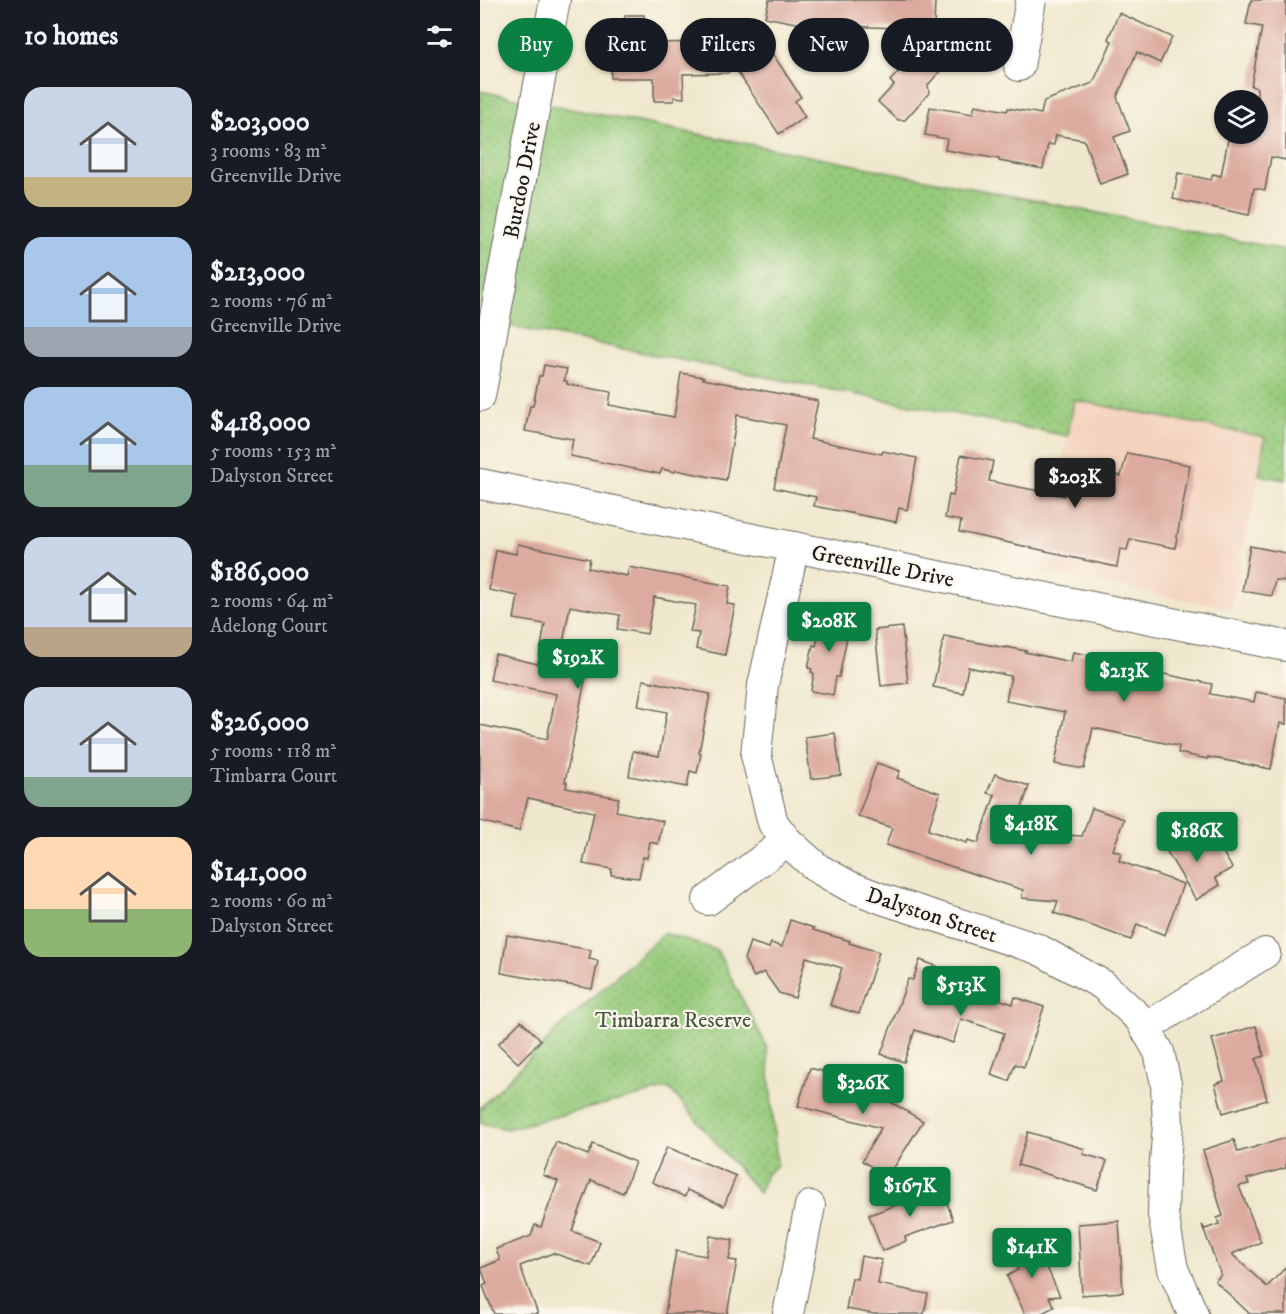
<!DOCTYPE html>
<meta charset="utf-8">
<style>
:root{--surface:#171b24;--page:#20242c;--text:#f1f3f6;--muted:#9ea1a6;--accent:#0b8043}
body{margin:0;font-family:"IM FELL DW Pica",serif;background:var(--page);color:var(--text);height:100vh;display:flex;flex-direction:column;font-size:22px;white-space:nowrap}
*{box-sizing:border-box;margin:0}
p{font-size:20px;color:var(--muted)}
.icon{flex:none;width:33px;height:33px;fill:none;stroke:currentColor;stroke-width:2;stroke-linecap:round;stroke-linejoin:round}
.map{position:relative;flex:1;overflow:hidden}
.details{display:flex;flex-direction:column;background:var(--surface);width:480px}
.details>*{flex:none}
.banner{position:absolute;left:18px;top:18px;width:570px;height:54px;display:flex;gap:12px}
.buttons{position:absolute;left:734px;top:90px;display:grid;gap:12px}
.buttons a{display:grid;place-items:center;width:54px;height:54px;border-radius:50%;background:var(--surface);box-shadow:0 2px 4px #0004;font-size:30px}
.price{position:absolute;translate:-50% -51px;padding:0 14px;border-radius:6px;background:var(--accent);color:#fff;font-size:20px;line-height:39px;filter:drop-shadow(0 2px 3px #0008)}
.price::after{content:'';position:absolute;left:50%;top:36px;width:18px;height:14px;margin-left:-9px;background:inherit;clip-path:polygon(0 0,100% 0,50% 100%)}
.price.selected{background:#222;color:#fff}
ul{padding:0;list-style:none}
li{display:flex;align-items:center;gap:18px;height:150px;padding:0 24px}
li span{display:grid;place-items:center;flex:none;width:168px;height:120px;border-radius:18px;color:#555}
li>.icon{margin-inline-start:auto}
span .icon{width:72px;height:72px;fill:#fffc;stroke-width:1}
li b{font-size:26px}
h2{display:flex;justify-content:space-between;align-items:center;height:72px;padding:0 24px;font-size:26px}
.pill{padding:0 21px;border-radius:27px;background:var(--surface);box-shadow:0 2px 4px #0004;font-size:21px;line-height:54px}
.pill.selected{background:var(--accent);color:#fff}
main{display:flex;flex:1;min-height:0}
.map>svg:first-child{display:block}
</style>
<main>
<section class="details">
<h2>10 homes<svg class="icon" aria-label="filters" viewBox="0 0 24 24"><path d="M4 7h16M4 17h16"/><circle cx="9" cy="7" r="2"/><circle cx="15" cy="17" r="2"/></svg></h2>
<ul>
<li><span style="background:linear-gradient(#c9d6e8 75%,#c2b280 0)"><svg class="icon" aria-label="home" viewBox="0 0 24 24"><path d="M3 11l9-7 9 7M6 9v11h12V9"/></svg></span><div><b>$203,000</b><p>3 rooms · 83 m²</p><p>Greenville Drive</p></div></li>
<li><span style="background:linear-gradient(#a9c7e8 75%,#9aa5b1 0)"><svg class="icon" aria-label="home" viewBox="0 0 24 24"><path d="M3 11l9-7 9 7M6 9v11h12V9"/></svg></span><div><b>$213,000</b><p>2 rooms · 76 m²</p><p>Greenville Drive</p></div></li>
<li><span style="background:linear-gradient(#a9c7e8 65%,#7fa58c 0)"><svg class="icon" aria-label="home" viewBox="0 0 24 24"><path d="M3 11l9-7 9 7M6 9v11h12V9"/></svg></span><div><b>$418,000</b><p>5 rooms · 153 m²</p><p>Dalyston Street</p></div></li>
<li><span style="background:linear-gradient(#c9d6e8 75%,#b9a48a 0)"><svg class="icon" aria-label="home" viewBox="0 0 24 24"><path d="M3 11l9-7 9 7M6 9v11h12V9"/></svg></span><div><b>$186,000</b><p>2 rooms · 64 m²</p><p>Adelong Court</p></div></li>
<li><span style="background:linear-gradient(#c9d6e8 75%,#7fa58c 0)"><svg class="icon" aria-label="home" viewBox="0 0 24 24"><path d="M3 11l9-7 9 7M6 9v11h12V9"/></svg></span><div><b>$326,000</b><p>5 rooms · 118 m²</p><p>Timbarra Court</p></div></li>
<li><span style="background:linear-gradient(#ffd9b3 60%,#8fb573 0)"><svg class="icon" aria-label="home" viewBox="0 0 24 24"><path d="M3 11l9-7 9 7M6 9v11h12V9"/></svg></span><div><b>$141,000</b><p>2 rooms · 60 m²</p><p>Dalyston Street</p></div></li>
</ul>
</section>
<div class="map">
<svg width="806" height="1314" viewBox="0 0 806 1314">
<defs>
<pattern id="green-dots" width="8" height="8" patternUnits="userSpaceOnUse" patternTransform="scale(1.5)"><rect width="8" height="8" fill="#97cb7c"/><path d="M2 2h.1M6 6h.1" fill="none" stroke="#82ae6b" stroke-width="1.8" stroke-linecap="round"/></pattern>
</defs>
<rect width="100%" height="100%" fill="#fbf7ec"/>
<filter id="ink" filterUnits="userSpaceOnUse"><feTurbulence type="fractalNoise" baseFrequency=".0167" numOctaves="2"/><feDisplacementMap in="SourceGraphic" scale="12" xChannelSelector="R" yChannelSelector="G"/><feConvolveMatrix kernelMatrix="1 2 1 2 8 2 1 2 1" color-interpolation-filters="sRGB"/></filter>
<filter id="wash" filterUnits="userSpaceOnUse"><feTurbulence type="fractalNoise" baseFrequency=".008" numOctaves="4" result="noise"/><feDisplacementMap in="SourceGraphic" scale="24" xChannelSelector="R" yChannelSelector="G"/><feGaussianBlur stdDeviation="1.35" result="paint"/><feColorMatrix in="noise" values="0 0 0 0 0 0 0 0 0 0 0 0 0 0 0 0 0 1.4 0 .05"/><feComposite in="paint" operator="in"/></filter>
<g filter="url(#wash)">
<rect width="100%" height="100%" fill="#f0e8ce"/>
<polygon fill="#f4d4bf" points="594,400 786,438 752,609 561,571"/>
<g fill="url(#green-dots)" stroke="#5a744c" stroke-width="1.5">
<polygon points="0,91 806,250 806,480 779,475 785,437 594,400 588,436 47,330 0,320"/>
<polygon points="184,933 237,950 287,1047 297,1165 286,1175 279,1193 189,1088 27,1129 0,1123 0,1108 77,1030"/>
</g>
<g id="blocks">
<g fill="#dcaa9e">
<polygon points="289,0 455,0 454,29 356,26 355,31 285,17"/>
<polygon points="771,0 806,0 806,160 791,157 785,190 774,188 769,215 693,199 698,173 731,180 733,174 741,176 749,134 777,134 777,88 771,86 782,27 766,24"/>
<polygon points="639,13 692,37 680,63 657,52 637,97 650,131 634,137 648,174 620,184 604,140 576,135 574,145 568,144 563,169 519,161 519,159 465,150 467,139 445,135 450,107 493,114 495,105 527,111 528,108 561,114 564,101 613,83 632,41 628,39"/>
<polygon points="145,15 164,15 164,43 248,42 256,36 276,66 281,36 321,97 315,101 325,117 299,134 255,68 247,73 203,74 204,98 194,97 194,101 174,101 174,78 131,78 131,55 129,55 130,29 145,28"/>
<polygon points="437,51 460,71 448,85 449,93 425,120 418,120 398,102 414,85 410,81"/>
<polygon points="64,365 87,369 84,381 87,381 87,384 131,392 129,405 194,417 201,373 224,377 223,379 338,401 330,439 402,454 403,451 437,458 427,510 419,508 416,522 334,506 336,497 294,488 306,425 257,415 246,480 196,470 195,472 182,469 180,474 90,456 93,439 45,431 50,406 53,406 59,376 62,376"/>
<polygon points="647,453 710,465 695,548 650,539 647,550 640,549 637,567 580,555 580,554 479,532 481,521 465,518 469,495 473,496 481,455 513,461 509,481 584,496 585,490 587,490 592,466 641,476"/>
<polygon points="38,544 110,559 108,568 147,576 149,567 250,586 247,604 255,605 245,655 216,649 219,633 210,632 216,605 174,597 167,634 137,629 140,615 90,606 79,664 107,670 85,782 87,782 86,788 139,798 136,811 183,821 178,844 170,842 167,858 163,857 159,878 131,875 132,869 103,864 114,812 48,798 39,831 0,821 0,725 67,739 76,694 10,680 15,654 58,664 65,624 34,619 38,596 9,590 16,550 36,554"/>
<polygon points="770,546 806,553 806,569 804,581 795,580 792,596 762,591"/>
<polygon points="343,613 371,618 359,677 356,677 353,695 331,691 334,673 331,672 332,669 328,668 333,645 336,646"/>
<polygon points="422,627 428,683 401,686 395,630"/>
<polygon points="464,636 526,648 526,647 546,651 545,652 591,662 593,652 623,658 622,661 732,684 730,694 774,702 776,692 806,698 806,724 800,723 791,769 728,757 728,759 698,753 699,746 613,728 604,769 575,764 585,712 526,701 531,676 488,667 483,693 453,687"/>
<polygon points="163,680 230,694 219,753 221,754 217,773 210,771 207,787 149,776 153,751 179,756 187,712 158,706"/>
<polygon points="355,733 361,775 331,779 325,737"/>
<polygon points="397,763 420,771 417,778 460,793 448,830 487,843 488,840 498,843 515,795 507,793 515,774 549,786 534,832 602,836 612,808 644,819 633,850 641,853 639,861 703,884 685,935 657,924 651,940 599,921 574,913 578,901 542,898 543,890 406,845 412,828 378,816"/>
<polygon points="710,829 722,850 737,842 752,868 735,878 740,885 716,900 683,845"/>
<polygon points="310,920 334,928 333,930 370,941 369,943 399,952 379,1014 350,1005 362,968 326,957 315,998 299,993 284,972 274,977 264,959 270,942 289,948 291,943 302,947"/>
<polygon points="27,935 111,950 109,959 118,961 112,989 21,973"/>
<polygon points="440,960 464,969 462,973 490,983 489,989 533,1004 535,997 564,1007 544,1067 535,1064 529,1081 511,1075 524,1033 481,1019 473,1043 435,1030 424,1062 401,1054 428,979 433,980"/>
<polygon points="41,1021 61,1040 38,1063 18,1044"/>
<polygon points="776,1026 784,1056 776,1059 787,1100 743,1113 735,1084 744,1081 732,1039"/>
<polygon points="330,1068 360,1076 360,1077 391,1087 390,1090 443,1121 408,1177 382,1161 401,1128 318,1106"/>
<polygon points="548,1132 605,1149 603,1154 627,1161 617,1190 538,1165"/>
<polygon points="806,1138 806,1168 767,1179 769,1184 759,1186 781,1242 752,1254 787,1287 806,1267 806,1314 770,1314 735,1281 741,1275 722,1225 725,1229 739,1224 737,1218 743,1216 723,1150 754,1140 758,1152"/>
<polygon points="76,1142 108,1155 113,1144 155,1162 143,1193 111,1180 92,1231 120,1242 111,1266 73,1253 40,1266 58,1314 14,1314 3,1286 7,1284 1,1268 20,1260 16,1249 51,1236 55,1225 61,1227 78,1181 63,1175"/>
<polygon points="187,1147 256,1176 244,1206 207,1190 205,1197 172,1182"/>
<polygon points="462,1188 473,1220 425,1237 426,1241 402,1251 389,1215"/>
<polygon points="639,1221 643,1292 602,1295 598,1224"/>
<polygon points="230,1236 253,1240 249,1260 257,1261 247,1314 185,1314 196,1251 226,1256"/>
<polygon points="553,1237 580,1296 569,1297 574,1307 560,1314 545,1314 527,1276 538,1270 528,1249"/>
<polygon points="381,1256 402,1260 398,1284 448,1294 444,1314 394,1314 366,1309 372,1278 377,1279"/>
</g>
</g>
</g>
<g filter="url(#ink)">
<use href="#blocks" fill-opacity="0" stroke="#66635a" stroke-width="1.5"/>
<g fill="none" stroke-linecap="round" stroke-linejoin="round">
<g stroke="#66635a" stroke-width="32">
<g id="minor">
<polyline points="539,66 551,0"/>
<polyline points="0,396 75,0"/>
<polyline points="0,484 806,646"/>
<polyline points="314,547 283,685 276,755 293,823 307,841 337,868 369,886 405,900 558,949 623,985 660,1019 679,1052 686,1084 688,1125 684,1173 683,1214 693,1269 713,1314"/>
<polyline points="228,900 307,841"/>
<polyline points="665,1028 785,953"/>
<polyline points="308,1314 330,1206"/>
</g>
</g>
<use href="#minor" stroke="#fff" stroke-width="30"/>
</g>
</g>
<g text-anchor="middle" stroke-width="4.5" stroke-linejoin="round" paint-order="stroke">
<g font-size="22" fill="#1c1c1c" stroke="#fbf7ec">
<text transform="translate(41 180) rotate(-79)" y="8">Burdoo Drive</text>
<text transform="translate(403 565) rotate(11)" y="8">Greenville Drive</text>
<text transform="translate(452 914) rotate(18)" y="8">Dalyston Street</text>
</g>
<g font-size="22" fill="#47593e" stroke="#fbf7ec">
<text x="193" y="1027">Timbarra Reserve</text>
</g>
</g>
</svg>
<div class="buttons">
<a><svg class="icon" aria-label="layers" viewBox="0 0 24 24"><path d="M12 4l9 5-9 5-9-5zM3 14l9 5 9-5"/></svg></a>
</div>
<b class="price selected" style="left:595px;top:509px">$203K</b>
<b class="price" style="left:349px;top:653px">$208K</b>
<b class="price" style="left:98px;top:690px">$192K</b>
<b class="price" style="left:644px;top:703px">$213K</b>
<b class="price" style="left:551px;top:856px">$418K</b>
<b class="price" style="left:717px;top:863px">$186K</b>
<b class="price" style="left:481px;top:1017px">$513K</b>
<b class="price" style="left:383px;top:1115px">$326K</b>
<b class="price" style="left:430px;top:1218px">$167K</b>
<b class="price" style="left:552px;top:1279px">$141K</b>
<div class="banner">
<a class="pill selected">Buy</a>
<a class="pill">Rent</a>
<a class="pill">Filters</a>
<a class="pill">New</a>
<a class="pill">Apartment</a>
</div>
</div>
</main>
